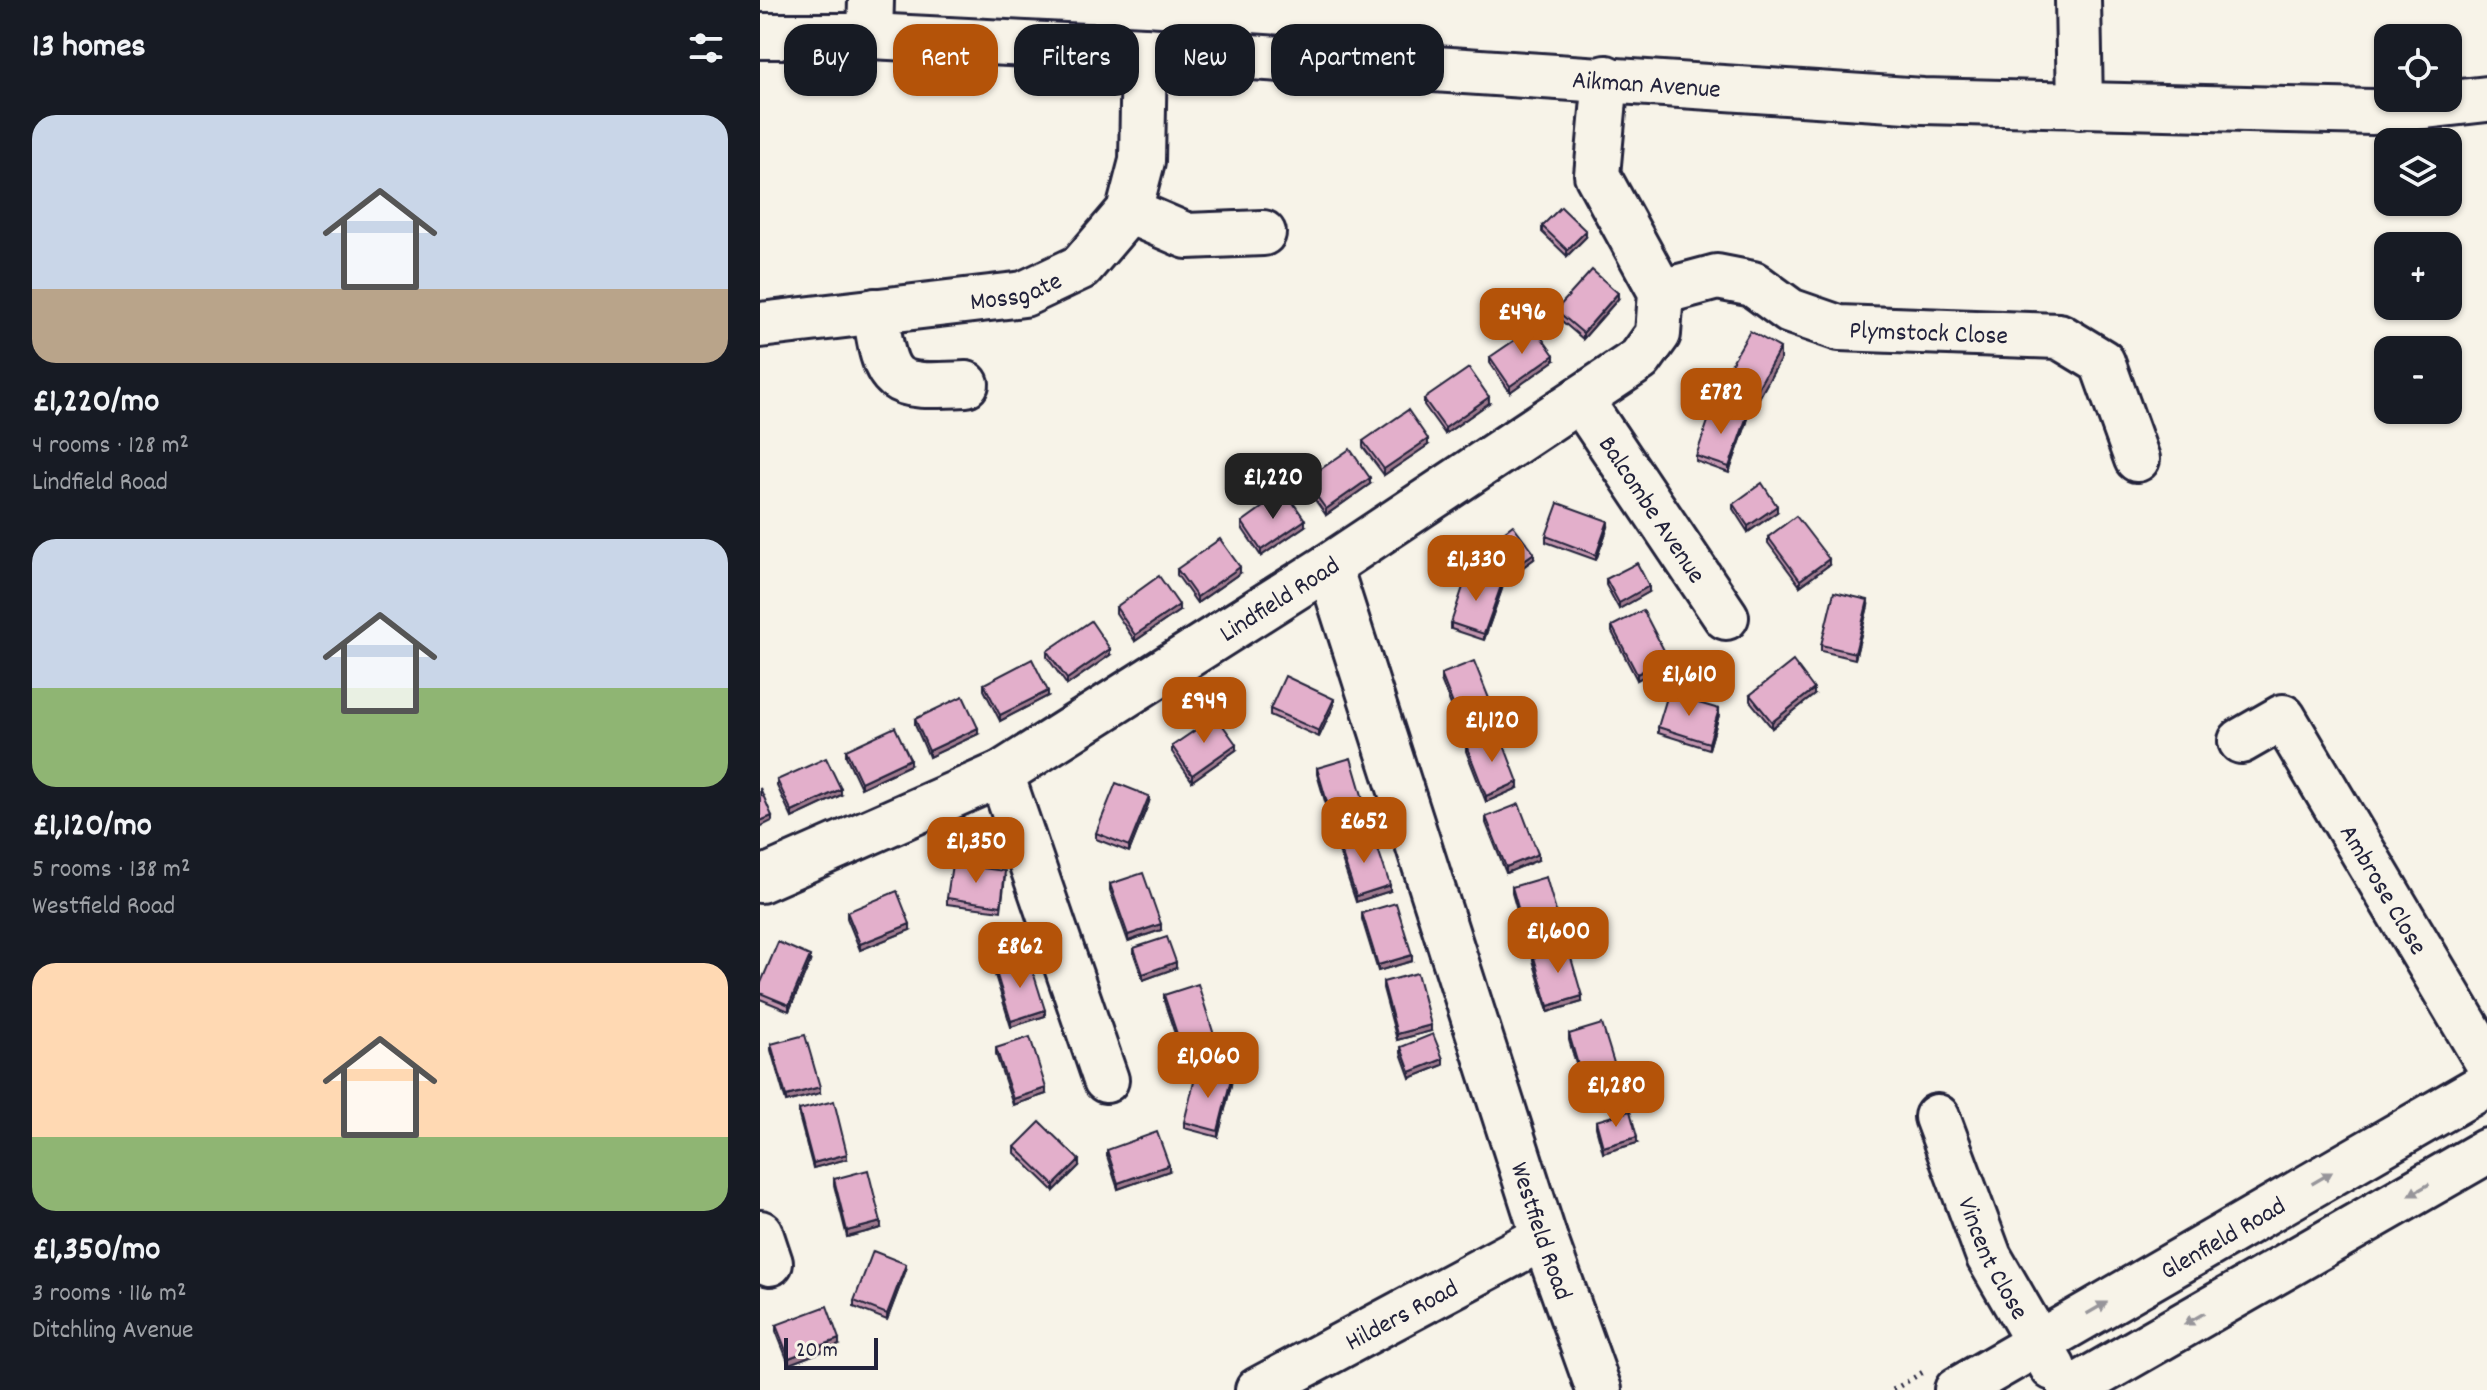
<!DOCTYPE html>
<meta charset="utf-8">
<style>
:root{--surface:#171b24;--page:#242831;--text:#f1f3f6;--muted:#9ea1a6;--accent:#b45309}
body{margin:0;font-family:Dekko,sans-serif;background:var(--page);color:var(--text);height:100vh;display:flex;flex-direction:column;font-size:30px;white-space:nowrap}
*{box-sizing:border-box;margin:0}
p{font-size:26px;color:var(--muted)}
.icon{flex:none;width:44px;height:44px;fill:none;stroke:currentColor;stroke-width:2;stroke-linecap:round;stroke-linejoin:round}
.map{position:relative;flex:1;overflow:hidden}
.panel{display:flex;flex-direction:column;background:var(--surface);width:760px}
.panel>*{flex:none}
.hud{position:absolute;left:24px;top:24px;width:760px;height:72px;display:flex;gap:16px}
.tools{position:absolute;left:1614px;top:24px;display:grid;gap:16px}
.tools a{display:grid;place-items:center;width:88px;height:88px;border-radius:16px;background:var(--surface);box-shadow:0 2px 6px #0004;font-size:40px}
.scale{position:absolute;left:24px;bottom:20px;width:94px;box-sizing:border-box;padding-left:8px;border:4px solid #22223b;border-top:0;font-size:22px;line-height:28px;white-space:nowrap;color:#22223b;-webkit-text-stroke:6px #f7f3e8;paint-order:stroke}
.price{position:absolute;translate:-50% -68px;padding:0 18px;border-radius:16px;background:var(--accent);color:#fff;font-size:26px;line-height:52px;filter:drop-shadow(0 2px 4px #0008)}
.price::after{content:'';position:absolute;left:50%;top:48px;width:24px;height:18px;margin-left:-12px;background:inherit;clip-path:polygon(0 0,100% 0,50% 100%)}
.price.active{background:#222;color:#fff}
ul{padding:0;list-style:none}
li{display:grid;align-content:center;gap:16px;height:424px;padding:0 32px}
li span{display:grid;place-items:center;height:248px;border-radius:24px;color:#555}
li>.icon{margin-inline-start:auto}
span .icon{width:144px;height:144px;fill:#fffc;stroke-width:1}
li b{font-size:34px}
h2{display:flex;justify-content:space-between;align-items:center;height:96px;padding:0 32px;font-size:34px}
.tag{padding:0 28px;border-radius:24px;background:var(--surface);box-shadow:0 2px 6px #0004;font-size:28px;line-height:72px}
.tag.active{background:var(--accent);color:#fff}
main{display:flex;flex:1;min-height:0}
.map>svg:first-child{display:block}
</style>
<main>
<section class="panel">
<h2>13 homes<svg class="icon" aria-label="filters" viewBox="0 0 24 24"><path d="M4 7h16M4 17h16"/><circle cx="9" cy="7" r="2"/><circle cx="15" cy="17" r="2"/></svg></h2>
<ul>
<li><span style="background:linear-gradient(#c9d6e8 70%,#b9a48a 0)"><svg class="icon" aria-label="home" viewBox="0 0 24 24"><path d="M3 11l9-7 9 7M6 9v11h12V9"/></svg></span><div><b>£1,220/mo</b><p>4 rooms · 128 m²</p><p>Lindfield Road</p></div></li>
<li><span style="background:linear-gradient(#c9d6e8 60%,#8fb573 0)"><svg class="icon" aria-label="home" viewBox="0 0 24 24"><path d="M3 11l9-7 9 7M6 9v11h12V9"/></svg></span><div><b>£1,120/mo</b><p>5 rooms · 138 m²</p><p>Westfield Road</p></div></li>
<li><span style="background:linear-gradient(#ffd9b3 70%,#8fb573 0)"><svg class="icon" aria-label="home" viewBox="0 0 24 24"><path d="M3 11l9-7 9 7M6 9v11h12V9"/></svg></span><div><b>£1,350/mo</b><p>3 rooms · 116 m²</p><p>Ditchling Avenue</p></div></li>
</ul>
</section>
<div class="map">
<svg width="1727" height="1390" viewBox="0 0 1727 1390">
<rect width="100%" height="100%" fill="#f7f3e8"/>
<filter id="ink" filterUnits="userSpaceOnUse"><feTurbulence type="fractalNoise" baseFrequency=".0125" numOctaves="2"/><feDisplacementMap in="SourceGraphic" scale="16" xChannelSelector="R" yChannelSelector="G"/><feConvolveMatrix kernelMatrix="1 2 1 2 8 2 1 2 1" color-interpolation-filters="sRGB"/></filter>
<g filter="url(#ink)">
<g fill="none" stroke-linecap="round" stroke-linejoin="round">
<g stroke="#22223b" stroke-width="50">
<g id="minor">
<polyline points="1318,0 1320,106"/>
<path id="s1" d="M 0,36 L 110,36 L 384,50 L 1163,101 L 1613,112 L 1727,99"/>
<polyline points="110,36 111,0"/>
<polyline points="369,211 427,236 503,233"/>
<path id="s2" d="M 901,292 L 957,277 L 993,284 L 1030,311 L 1079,328 L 1299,336 L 1342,362 L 1377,459"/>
<path d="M 115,311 C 126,386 130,388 206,384"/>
<path id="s3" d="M 0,325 L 264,294 L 321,267 L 369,211 L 382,161 L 384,50"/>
<path id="s4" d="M 820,399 L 966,617"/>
<path id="s5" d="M 569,566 L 784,1237 L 839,1390"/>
<path id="s6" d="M 1481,741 L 1523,717 L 1727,1061"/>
<polyline points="241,774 346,1080"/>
<path id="s7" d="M 0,880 L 241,774 L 569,566 L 880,359 L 898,334 L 901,292 L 837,175 L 846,78"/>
<path id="s8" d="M 1177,1117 L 1229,1257 L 1293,1368"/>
<polyline points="0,1233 10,1263"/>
<path id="s9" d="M 498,1390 L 784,1237"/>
<path id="s10" d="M 1197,1390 L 1727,1084"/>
<polyline points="1310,1390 1727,1151"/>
</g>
</g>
<polyline stroke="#22223b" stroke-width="5" stroke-dasharray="2 6" stroke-linecap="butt" points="1133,1390 1163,1372"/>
<use href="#minor" stroke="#f7f3e8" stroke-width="44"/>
</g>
<g fill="#c396af" stroke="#22223b" stroke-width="2">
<polygon points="782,226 826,237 807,256 782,232"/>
<polygon points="858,299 823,339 796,316 796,310"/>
<polygon points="730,357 794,361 750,392 730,363"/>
<polygon points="1020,360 994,407 963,390 963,378"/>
<polygon points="664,399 729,403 685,434 664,405"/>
<polygon points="987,422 969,473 936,461 936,456"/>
<polygon points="603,441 668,445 624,475 603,447"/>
<polygon points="545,480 610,484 566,515 545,486"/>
<polygon points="973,504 1017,512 988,532 973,509"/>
<polygon points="482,522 545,526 501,556 482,528"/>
<polygon points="848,527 836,560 786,542 786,536"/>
<polygon points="1008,537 1069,565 1040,586 1008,543"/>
<polygon points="732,541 774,559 752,575 732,547"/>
<polygon points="417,569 480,573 437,603 417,575"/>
<polygon points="846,579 889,592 859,609 846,585"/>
<polygon points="742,589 724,640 691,629 691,623"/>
<polygon points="1108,606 1095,659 1061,651 1061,645"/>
<polygon points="356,607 419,611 375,641 356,613"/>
<polygon points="852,626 908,664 877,680 852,632"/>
<polygon points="287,651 350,655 307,685 287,657"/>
<polygon points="681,674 734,717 701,730 681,680"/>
<polygon points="224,684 288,696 240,721 224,690"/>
<polygon points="990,695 1054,695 1012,728 990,701"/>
<polygon points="574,705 559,737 510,715 510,709"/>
<polygon points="959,715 949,749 898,733 898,727"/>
<polygon points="155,719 218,734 169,757 155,725"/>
<polygon points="706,745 758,788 726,802 706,751"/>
<polygon points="412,746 476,750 432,781 412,752"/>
<polygon points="86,750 150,765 101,788 86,756"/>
<polygon points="557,768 606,815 572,825 557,774"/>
<polygon points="17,780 81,795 32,818 17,786"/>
<polygon points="389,802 369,852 336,839 336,833"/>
<polygon points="726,817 778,860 746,873 726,823"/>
<polygon points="579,845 630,891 596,902 579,851"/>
<polygon points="245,877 241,911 187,904 187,898"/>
<polygon points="350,884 401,930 368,941 350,890"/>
<polygon points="752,887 801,935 767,945 752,893"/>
<polygon points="87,912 150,930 100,950 87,918"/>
<polygon points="602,913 652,961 618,971 602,919"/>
<polygon points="374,948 416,968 383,980 374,954"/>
<polygon points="773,954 822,1002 788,1012 773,960"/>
<polygon points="50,962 29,1011 0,999 0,985"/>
<polygon points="235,969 285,1016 251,1027 235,975"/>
<polygon points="623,982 671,1031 637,1040 623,988"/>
<polygon points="404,995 454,1041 421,1052 404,1001"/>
<polygon points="809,1034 858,1082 824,1091 809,1040"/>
<polygon points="11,1044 60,1093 26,1102 11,1050"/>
<polygon points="641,1047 683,1065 650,1078 641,1053"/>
<polygon points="236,1048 286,1094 253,1105 236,1054"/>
<polygon points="471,1085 458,1137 424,1128 424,1122"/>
<polygon points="39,1110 87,1159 53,1168 39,1116"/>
<polygon points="836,1121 877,1143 843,1153 836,1127"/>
<polygon points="255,1147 319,1166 294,1191 255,1153"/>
<polygon points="347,1150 409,1171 358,1189 347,1156"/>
<polygon points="74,1179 121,1228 87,1237 74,1185"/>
<polygon points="146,1270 127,1320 94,1307 94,1301"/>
<polygon points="16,1325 79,1345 29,1364 16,1331"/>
</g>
<g fill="#9f7a8e" stroke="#22223b" stroke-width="2">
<polygon points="826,231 826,237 807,256 807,250"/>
<polygon points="858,293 858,299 823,339 823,333"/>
<polygon points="1020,348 1020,360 994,407 994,395"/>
<polygon points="794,355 794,361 750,392 750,386"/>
<polygon points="729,397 729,403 685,434 685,428"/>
<polygon points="987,416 987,422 969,473 969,467"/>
<polygon points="668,439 668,445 624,475 624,469"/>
<polygon points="610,478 610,484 566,515 566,509"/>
<polygon points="1017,506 1017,512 988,532 988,526"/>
<polygon points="545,520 545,526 501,556 501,550"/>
<polygon points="848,521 848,527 836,560 836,555"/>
<polygon points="774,553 774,559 752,575 752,569"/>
<polygon points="1069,559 1069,565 1040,586 1040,580"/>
<polygon points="480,567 480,573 437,603 437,597"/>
<polygon points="742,583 742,589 724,640 724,634"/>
<polygon points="889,586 889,592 859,609 859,603"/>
<polygon points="1108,600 1108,606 1095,659 1095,653"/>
<polygon points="419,605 419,611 375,641 375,635"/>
<polygon points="350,649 350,655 307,685 307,679"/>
<polygon points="908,658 908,664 877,680 877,674"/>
<polygon points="1054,689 1054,695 1012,728 1012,722"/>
<polygon points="288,691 288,696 240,721 240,715"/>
<polygon points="574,699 574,705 559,737 559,731"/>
<polygon points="959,709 959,715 949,749 949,743"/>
<polygon points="734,711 734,717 701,730 701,724"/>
<polygon points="218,728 218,734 169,757 169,751"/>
<polygon points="476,744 476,750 432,781 432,775"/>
<polygon points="150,759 150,765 101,788 101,782"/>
<polygon points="758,782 758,788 726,802 726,796"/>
<polygon points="81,789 81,795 32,818 32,812"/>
<polygon points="389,796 389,802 369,852 369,846"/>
<polygon points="606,809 606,815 572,825 572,819"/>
<polygon points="12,816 12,821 0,827 0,821"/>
<polygon points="778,854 778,860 746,873 746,867"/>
<polygon points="630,885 630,891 596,902 596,896"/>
<polygon points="150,924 150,930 100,950 100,944"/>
<polygon points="401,924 401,930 368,941 368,935"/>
<polygon points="801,929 801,935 767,945 767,939"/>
<polygon points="652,955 652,961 618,971 618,965"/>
<polygon points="50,956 50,962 29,1011 29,1005"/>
<polygon points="416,962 416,968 383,980 383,974"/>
<polygon points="822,996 822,1002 788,1012 788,1006"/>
<polygon points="285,1010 285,1016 251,1027 251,1021"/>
<polygon points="671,1025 671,1031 637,1040 637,1034"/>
<polygon points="454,1035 454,1041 421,1052 421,1046"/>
<polygon points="683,1059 683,1065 650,1078 650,1072"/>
<polygon points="858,1076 858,1082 824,1091 824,1085"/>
<polygon points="471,1079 471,1085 458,1137 458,1131"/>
<polygon points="60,1087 60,1093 26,1102 26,1096"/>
<polygon points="286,1088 286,1094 253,1105 253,1099"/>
<polygon points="877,1137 877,1143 843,1153 843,1147"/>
<polygon points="87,1154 87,1159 53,1168 53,1163"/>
<polygon points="319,1160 319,1166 294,1191 294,1185"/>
<polygon points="409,1165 409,1171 358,1189 358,1183"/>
<polygon points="121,1222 121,1228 87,1237 87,1231"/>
<polygon points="146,1264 146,1270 127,1320 127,1314"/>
<polygon points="79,1339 79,1345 29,1364 29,1358"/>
</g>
<g fill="#e3afcb" stroke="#22223b" stroke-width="2">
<polygon points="801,207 826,231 807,250 782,226"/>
<polygon points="832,270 858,293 823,333 796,310"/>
<polygon points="774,327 794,355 750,386 730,357"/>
<polygon points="990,331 1020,348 994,395 963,378"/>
<polygon points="709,368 729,397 685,428 664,399"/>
<polygon points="954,404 987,416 969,467 936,456"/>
<polygon points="648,410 668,439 624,469 603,441"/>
<polygon points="590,449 610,478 566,509 545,480"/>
<polygon points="1002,483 1017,506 988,526 973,504"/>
<polygon points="525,491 545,520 501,550 482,522"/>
<polygon points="798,503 848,521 836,555 786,536"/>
<polygon points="1036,516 1069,559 1040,580 1008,537"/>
<polygon points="753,525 774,553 752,569 732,541"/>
<polygon points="460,539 480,567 437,597 417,569"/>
<polygon points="877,563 889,586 859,603 846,579"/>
<polygon points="708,572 742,583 724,634 691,623"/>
<polygon points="399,576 419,605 375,635 356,607"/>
<polygon points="1074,592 1108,600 1095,653 1061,645"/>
<polygon points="883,610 908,658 877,674 852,626"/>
<polygon points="331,621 350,649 307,679 287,651"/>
<polygon points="272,659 288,691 240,715 224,684"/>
<polygon points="714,661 734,711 701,724 681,674"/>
<polygon points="1033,661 1054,689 1012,722 990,695"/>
<polygon points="525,676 574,699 559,731 510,709"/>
<polygon points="908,694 959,709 949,743 898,727"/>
<polygon points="203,696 218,728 169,751 155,719"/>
<polygon points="456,716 476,744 432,775 412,746"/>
<polygon points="135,727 150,759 101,782 86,750"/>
<polygon points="739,732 758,782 726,796 706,745"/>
<polygon points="66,758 81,789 32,812 17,780"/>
<polygon points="591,758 606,809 572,819 557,768"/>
<polygon points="356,783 389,796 369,846 336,833"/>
<polygon points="0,788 12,816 0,821"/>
<polygon points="759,804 778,854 746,867 726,817"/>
<polygon points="613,834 630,885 596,896 579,845"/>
<polygon points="192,864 245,871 241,906 187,898"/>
<polygon points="383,873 401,924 368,935 350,884"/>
<polygon points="786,877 801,929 767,939 752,887"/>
<polygon points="137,891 150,924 100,944 87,912"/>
<polygon points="636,903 652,955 618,965 602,913"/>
<polygon points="407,937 416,962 383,974 374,948"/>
<polygon points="18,942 50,956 29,1005 0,993 0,985"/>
<polygon points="807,944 822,996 788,1006 773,954"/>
<polygon points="269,959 285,1010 251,1021 235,969"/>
<polygon points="657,973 671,1025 637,1034 623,982"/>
<polygon points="438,984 454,1035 421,1046 404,995"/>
<polygon points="842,1024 858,1076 824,1085 809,1034"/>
<polygon points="673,1034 683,1059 650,1072 641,1047"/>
<polygon points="45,1035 60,1087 26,1096 11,1044"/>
<polygon points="270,1037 286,1088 253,1099 236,1048"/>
<polygon points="437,1070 471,1079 458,1131 424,1122"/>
<polygon points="74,1101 87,1154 53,1163 39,1110"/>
<polygon points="870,1111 877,1137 843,1147 836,1121"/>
<polygon points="280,1122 319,1160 294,1185 255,1147"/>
<polygon points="397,1132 409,1165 358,1183 347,1150"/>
<polygon points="108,1170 121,1222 87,1231 74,1179"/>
<polygon points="113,1251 146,1264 127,1314 94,1301"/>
<polygon points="67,1306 79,1339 29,1358 16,1325"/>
</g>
<defs><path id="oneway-solid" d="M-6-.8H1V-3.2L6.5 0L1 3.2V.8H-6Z" transform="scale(2)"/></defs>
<g fill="#97959a">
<use href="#oneway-solid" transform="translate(1562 1178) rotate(-30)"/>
<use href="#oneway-solid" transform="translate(1659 1190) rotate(150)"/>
<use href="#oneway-solid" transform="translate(1337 1308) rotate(-30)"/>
<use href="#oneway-solid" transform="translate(1434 1319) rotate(150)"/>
</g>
</g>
<g text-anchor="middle" stroke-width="7" stroke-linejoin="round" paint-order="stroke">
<g font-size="26" fill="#22223b" stroke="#f7f3e8">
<text dy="9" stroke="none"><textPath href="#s1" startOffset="888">Aikman Avenue</textPath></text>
<text dy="9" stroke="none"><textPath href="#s3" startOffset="258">Mossgate</textPath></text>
<text dy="9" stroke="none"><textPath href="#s2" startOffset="282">Plymstock Close</textPath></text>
<text dy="9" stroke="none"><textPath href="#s4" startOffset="132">Balcombe Avenue</textPath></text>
<text dy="9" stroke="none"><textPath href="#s7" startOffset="592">Lindfield Road</textPath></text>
<text dy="9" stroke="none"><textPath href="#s6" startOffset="248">Ambrose Close</textPath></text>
<text dy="9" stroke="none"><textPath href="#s5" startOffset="698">Westfield Road</textPath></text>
<text dy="9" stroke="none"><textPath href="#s10" startOffset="306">Glenfield Road</textPath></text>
<text dy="9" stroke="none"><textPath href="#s8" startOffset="152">Vincent Close</textPath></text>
<text dy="9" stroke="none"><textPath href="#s9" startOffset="162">Hilders Road</textPath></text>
</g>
</g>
</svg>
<div class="tools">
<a><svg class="icon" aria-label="locate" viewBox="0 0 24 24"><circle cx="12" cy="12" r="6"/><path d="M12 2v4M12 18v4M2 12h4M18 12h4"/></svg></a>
<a><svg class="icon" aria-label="layers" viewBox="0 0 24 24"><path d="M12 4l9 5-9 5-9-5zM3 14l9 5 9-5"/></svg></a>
<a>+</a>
<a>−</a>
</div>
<div class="scale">20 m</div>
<b class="price" style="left:762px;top:356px">£496</b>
<b class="price" style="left:961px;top:436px">£782</b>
<b class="price active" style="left:513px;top:521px">£1,220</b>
<b class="price" style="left:716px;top:603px">£1,330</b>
<b class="price" style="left:929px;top:718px">£1,610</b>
<b class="price" style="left:444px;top:745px">£949</b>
<b class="price" style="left:732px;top:764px">£1,120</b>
<b class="price" style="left:604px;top:865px">£652</b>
<b class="price" style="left:216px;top:885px">£1,350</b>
<b class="price" style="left:798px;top:975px">£1,600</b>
<b class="price" style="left:260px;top:990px">£862</b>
<b class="price" style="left:448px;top:1100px">£1,060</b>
<b class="price" style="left:856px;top:1129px">£1,280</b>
<div class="hud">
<a class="tag">Buy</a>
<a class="tag active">Rent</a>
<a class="tag">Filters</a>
<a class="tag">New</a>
<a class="tag">Apartment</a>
</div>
</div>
</main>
